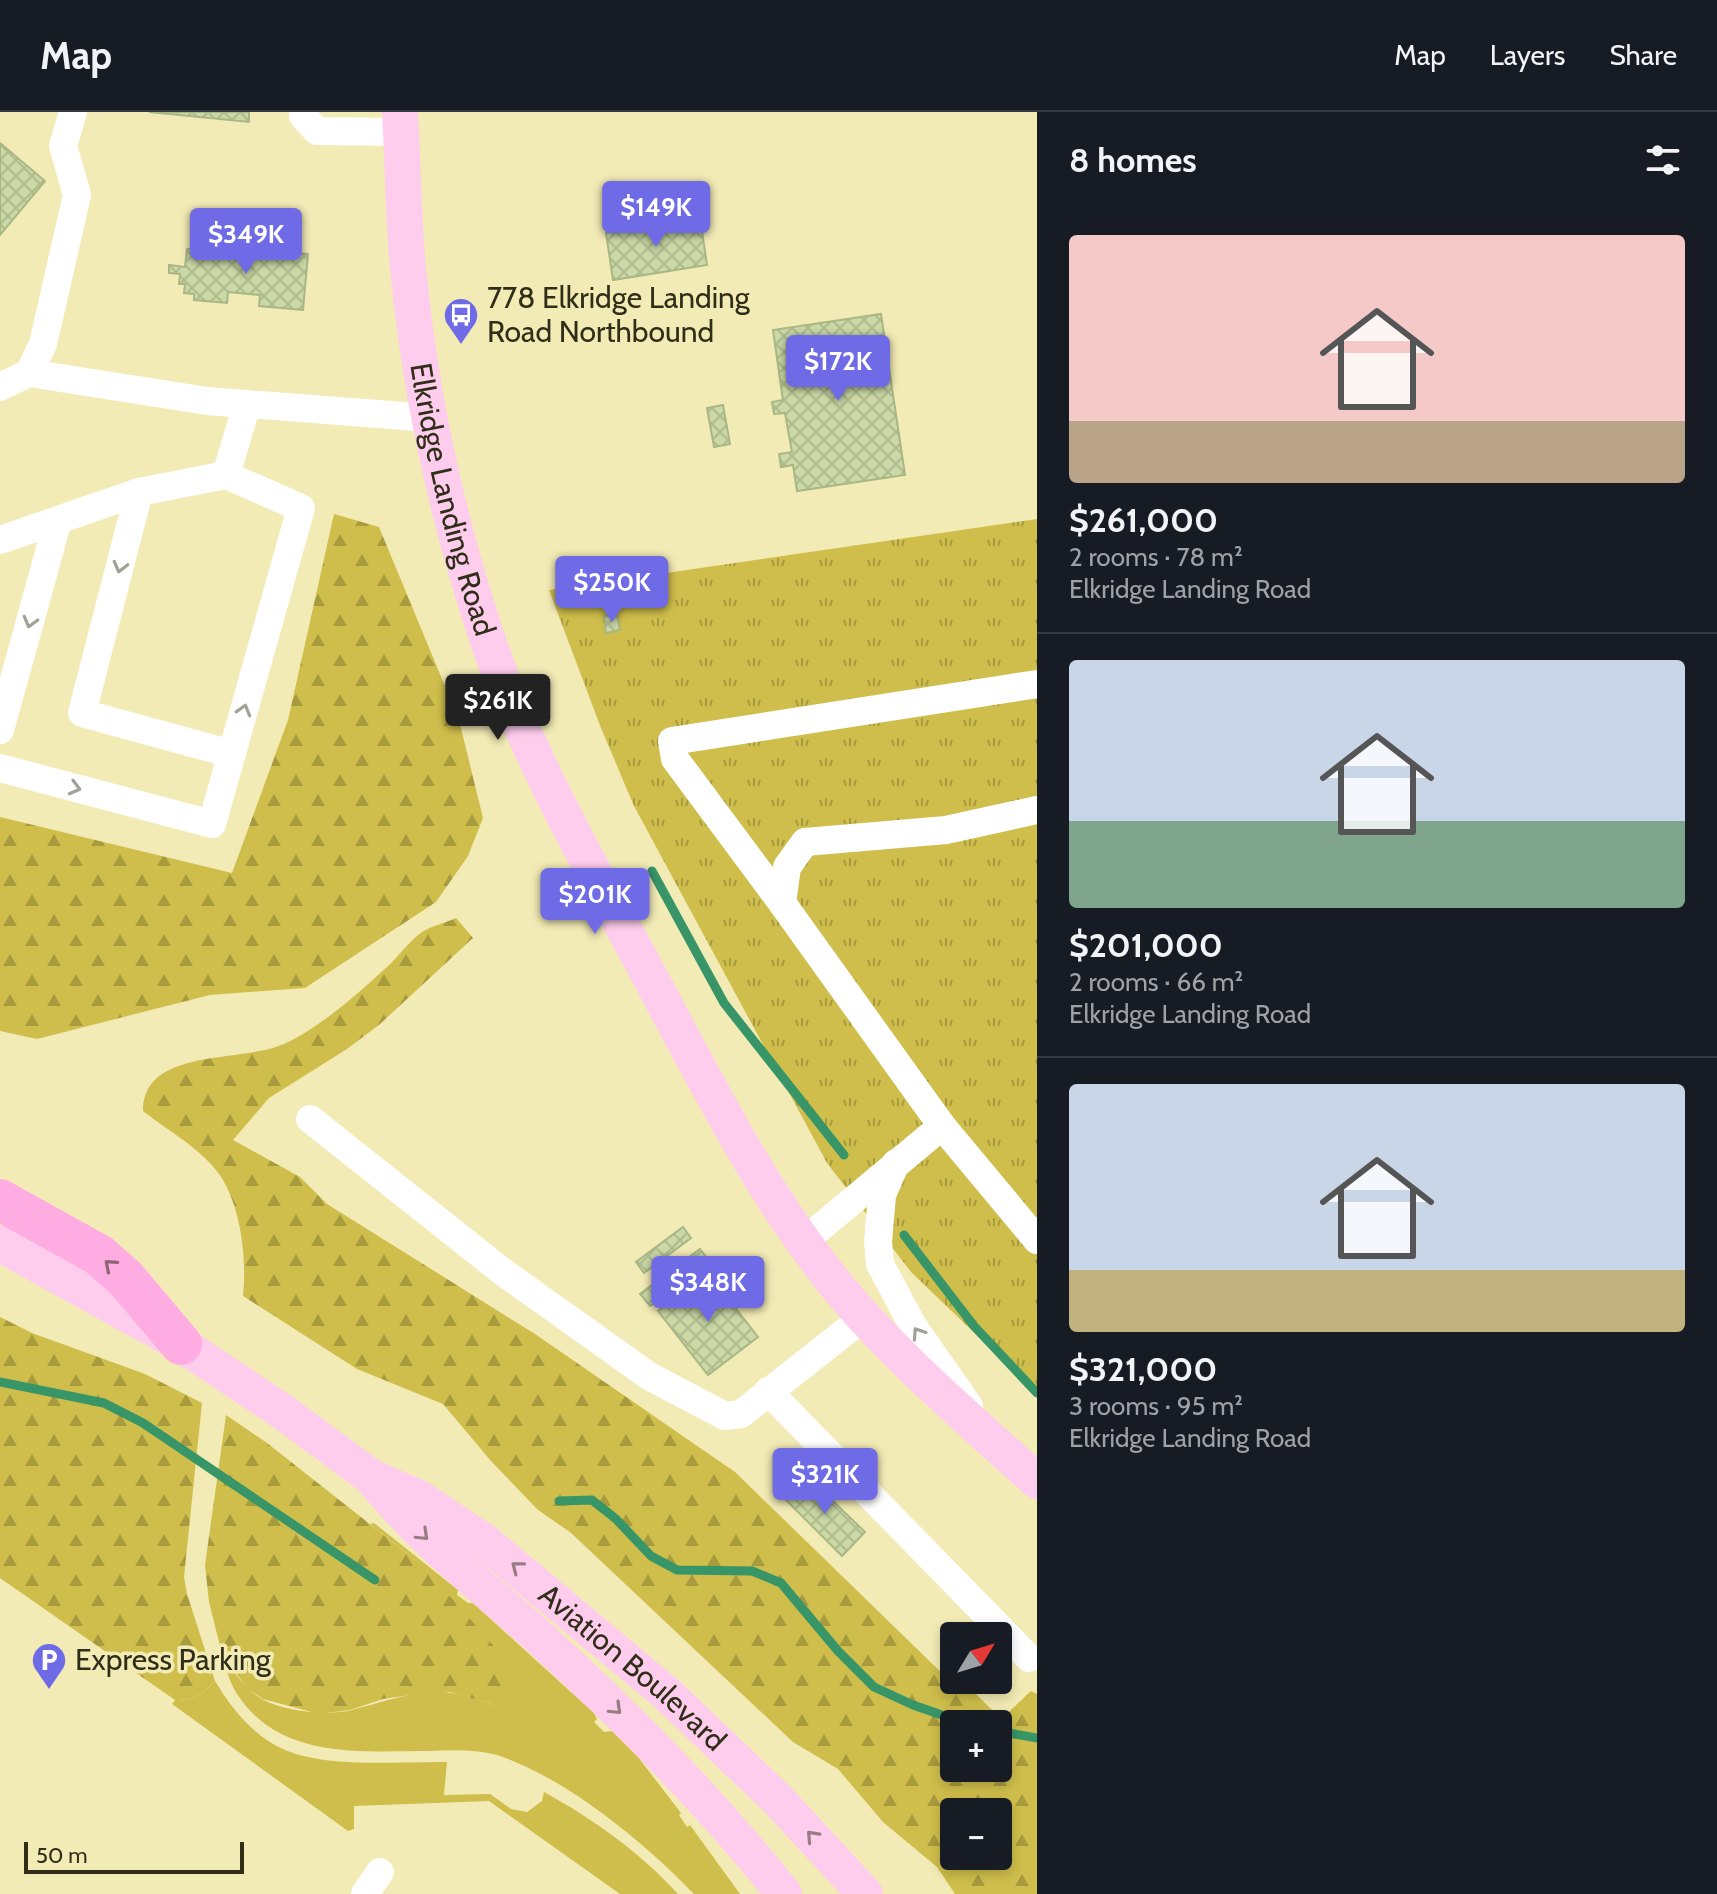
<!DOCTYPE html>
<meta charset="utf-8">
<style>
:root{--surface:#171b24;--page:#20242c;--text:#f1f3f6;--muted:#9ea1a6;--line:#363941;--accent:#6f6be6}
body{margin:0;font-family:Cabin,sans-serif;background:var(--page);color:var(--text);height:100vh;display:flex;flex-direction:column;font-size:30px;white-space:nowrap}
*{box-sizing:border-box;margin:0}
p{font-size:26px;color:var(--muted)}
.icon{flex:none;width:44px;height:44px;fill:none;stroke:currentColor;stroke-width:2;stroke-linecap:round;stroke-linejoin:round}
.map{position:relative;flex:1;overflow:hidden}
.sheet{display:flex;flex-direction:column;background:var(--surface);width:680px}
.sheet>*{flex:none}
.needle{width:52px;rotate:52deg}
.buttons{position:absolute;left:940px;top:1510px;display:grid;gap:16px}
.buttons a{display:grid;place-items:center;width:72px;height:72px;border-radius:8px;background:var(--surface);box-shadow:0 4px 12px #0003;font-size:40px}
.scale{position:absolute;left:24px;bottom:20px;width:220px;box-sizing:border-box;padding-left:8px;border:4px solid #302d18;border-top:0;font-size:22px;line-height:28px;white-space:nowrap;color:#302d18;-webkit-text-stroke:6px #f3ebb5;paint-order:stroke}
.price{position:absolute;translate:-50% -68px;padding:0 18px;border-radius:8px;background:var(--accent);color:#fff;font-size:26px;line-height:52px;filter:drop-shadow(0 2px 4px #0008)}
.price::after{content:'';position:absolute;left:50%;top:48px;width:24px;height:18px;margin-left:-12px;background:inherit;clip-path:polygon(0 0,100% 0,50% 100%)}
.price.selected{background:#222;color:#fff}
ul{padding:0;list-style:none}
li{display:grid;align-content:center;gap:16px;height:424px;padding:0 32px}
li+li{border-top:2px solid var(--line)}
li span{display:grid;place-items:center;height:248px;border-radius:8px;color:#555}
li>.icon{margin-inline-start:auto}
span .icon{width:144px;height:144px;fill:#fffc;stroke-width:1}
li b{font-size:34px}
h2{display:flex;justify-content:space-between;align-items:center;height:96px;padding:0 32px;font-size:34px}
header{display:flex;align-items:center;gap:48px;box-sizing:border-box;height:112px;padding:0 40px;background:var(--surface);border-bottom:2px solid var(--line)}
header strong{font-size:38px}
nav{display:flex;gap:44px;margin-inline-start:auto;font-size:28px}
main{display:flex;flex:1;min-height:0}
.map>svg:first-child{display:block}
</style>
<header>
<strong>Map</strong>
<nav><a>Map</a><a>Layers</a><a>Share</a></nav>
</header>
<main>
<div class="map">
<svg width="1037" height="1782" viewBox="0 0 1037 1782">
<defs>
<pattern id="forest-firs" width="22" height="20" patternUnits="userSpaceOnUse" patternTransform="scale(2)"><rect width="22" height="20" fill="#cfbe4b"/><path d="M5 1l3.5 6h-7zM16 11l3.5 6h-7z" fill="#a89b3d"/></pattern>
<pattern id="park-tufts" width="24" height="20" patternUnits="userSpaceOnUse" patternTransform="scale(2)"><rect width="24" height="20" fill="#cfbe4b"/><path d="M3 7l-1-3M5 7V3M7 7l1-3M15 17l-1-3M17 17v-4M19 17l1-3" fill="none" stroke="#a89b3d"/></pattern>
<pattern id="building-cross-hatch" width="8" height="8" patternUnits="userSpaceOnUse" patternTransform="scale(2)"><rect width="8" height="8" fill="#cbd9a6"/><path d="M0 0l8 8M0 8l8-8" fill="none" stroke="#afbb8e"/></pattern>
</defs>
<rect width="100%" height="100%" fill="#f3ebb5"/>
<g fill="#cfbe4b">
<path d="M 374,1411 L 458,1478 L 457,1483 L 468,1491 L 473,1491 L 594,1601 L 597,1607 L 594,1610 L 604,1620 L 612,1619 L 638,1645 L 681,1701 L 679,1703 L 687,1715 L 690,1713 L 740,1782 L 694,1782 C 645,1731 565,1665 497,1643 C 475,1637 453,1638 430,1639 C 361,1639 280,1648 237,1582 C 229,1570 226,1555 222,1542 C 232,1558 245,1577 262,1587 C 285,1600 328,1604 352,1598 C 378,1591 402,1583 430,1580 C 452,1578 474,1587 495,1593 L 423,1454 L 370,1412 Z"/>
<path d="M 215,1569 C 232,1597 254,1625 285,1638 C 331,1657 398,1649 447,1650 L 444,1683 L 490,1682 L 511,1697 L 527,1700 L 542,1689 L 544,1680 C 593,1707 640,1740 678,1782 L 620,1782 L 489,1689 L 354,1694 L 354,1717 L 348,1719 L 172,1592 L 175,1588 C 194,1588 202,1583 215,1569 Z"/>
</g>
<g fill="url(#forest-firs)" fill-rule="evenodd">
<polygon points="334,402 379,415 459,608 483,706 468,744 436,790 305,876 210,883 37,927 0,919 0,705 232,761 288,608"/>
<path d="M 456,806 L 473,826 L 380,912 L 347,937 L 269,986 L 233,1028 L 300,1065 L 327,1092 L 535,1222 L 735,1360 L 950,1569 L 969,1575 L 1001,1607 L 1031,1579 L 1037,1582 L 1037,1782 L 955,1782 L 937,1755 L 883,1710 L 838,1657 L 793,1630 L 570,1420 L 538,1398 L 491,1349 L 443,1292 L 357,1257 L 243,1184 C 247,1146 241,1089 216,1058 C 198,1035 167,1018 143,999 C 143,935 242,951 284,932 C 321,915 357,882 387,855 C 399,844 409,829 422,820 C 431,814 445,811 456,806 ZM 998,1612 L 998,1656 L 954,1656 L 954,1612 ZM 998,1700 L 998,1744 L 954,1744 L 954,1700 Z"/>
<path d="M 0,1205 L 32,1221 L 145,1262 L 202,1291 L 184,1465 L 187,1482 L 215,1569 C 202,1583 194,1588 175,1588 L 0,1466 Z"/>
<polygon points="226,1303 267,1331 423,1454 493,1533 503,1577 495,1593 450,1580 432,1580 383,1587 350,1598 319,1602 263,1587 247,1576 222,1542 209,1490 205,1453"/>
</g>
<polygon fill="url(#park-tufts)" points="1037,407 1037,1281 911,1160 827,1051 634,694 601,616 549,478"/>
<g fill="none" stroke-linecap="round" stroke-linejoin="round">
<g stroke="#379567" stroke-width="9">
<polyline points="652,759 724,891 844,1043"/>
<polyline points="904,1123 974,1214 1037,1281"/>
<polyline points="0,1270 104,1291 143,1311 375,1468"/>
<polyline points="559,1389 592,1388 616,1407 651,1444 677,1458 752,1459 781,1471 838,1539 874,1575 913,1593 968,1612"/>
<polyline points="998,1619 1037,1626"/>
</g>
</g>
<g fill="url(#building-cross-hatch)" stroke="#a9b785" stroke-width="2">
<polygon points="149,0 249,0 249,10"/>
<polygon points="0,31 45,69 0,123"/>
<polygon points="700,106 707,153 613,168 606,121"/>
<polygon points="244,136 308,142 303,198 259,194 260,183 228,180 227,191 194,188 194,182 184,181 185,172 179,172 180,162 169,161 169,153 185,155 187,137 244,142"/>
<polygon points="881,202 905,363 797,379 793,353 781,355 779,342 792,340 785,301 774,302 772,290 783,288 773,218"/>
<polygon points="723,293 730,332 714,335 707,296"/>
<polygon points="617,503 620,518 606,521 604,504"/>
<polygon points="683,1115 691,1126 644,1161 636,1150"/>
<polygon points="700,1137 710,1150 650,1194 640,1182"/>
<polygon points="708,1160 758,1225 708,1263 658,1199"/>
<polygon points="807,1364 865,1420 842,1444 785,1387"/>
</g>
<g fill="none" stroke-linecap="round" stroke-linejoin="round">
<g stroke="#fff" stroke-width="28">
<polyline points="303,0 303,4 317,19 401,20"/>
<polyline points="29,261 43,232 77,83 63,34 73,0"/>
<polyline points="0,275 29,261 207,289 430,306"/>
<polyline points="226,363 247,292"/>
<polyline points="139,380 82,601 232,642"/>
<polyline points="0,428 139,380 226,363 301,396 212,712 0,656"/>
<polyline points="0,618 58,408"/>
<polyline points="1037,698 946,718 805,730 787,755 782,791 942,1014 1037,1128"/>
<polyline points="782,791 675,647 672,629 1037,572"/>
<polyline points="310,1007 503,1160 649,1264 725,1304 741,1302 864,1205"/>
<polyline points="896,1051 882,1083 878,1130 880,1152 913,1214 969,1294"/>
<polyline points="803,1130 942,1014"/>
<polyline points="768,1279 1029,1546"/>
<polyline points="365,1782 380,1760"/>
</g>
<g stroke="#fecded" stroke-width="36">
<path id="s1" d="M 400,0 C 403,52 403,104 408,156 C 420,282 448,409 488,529 C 530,652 597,765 658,880 C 713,983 766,1088 841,1179 C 899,1248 970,1308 1037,1369"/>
<path id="s2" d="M 0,1132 L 181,1232 L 283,1300 L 371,1365 L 419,1386 L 485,1430 L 667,1582 L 778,1688 L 865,1782"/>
<path d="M 377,1372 C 425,1431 485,1476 541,1527 C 628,1606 710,1689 784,1782"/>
</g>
<polyline stroke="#feace1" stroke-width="42" points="0,1088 99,1143 126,1167 181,1232"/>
</g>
<defs><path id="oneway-chevron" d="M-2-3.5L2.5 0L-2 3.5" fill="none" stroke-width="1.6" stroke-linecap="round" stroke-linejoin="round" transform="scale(2)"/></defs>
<g stroke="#a2a097">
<use href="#oneway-chevron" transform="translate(120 455) rotate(104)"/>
<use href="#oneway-chevron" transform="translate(30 510) rotate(105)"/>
<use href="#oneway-chevron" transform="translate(244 598) rotate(-74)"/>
<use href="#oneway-chevron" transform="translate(75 676) rotate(15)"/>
<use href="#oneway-chevron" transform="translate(918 1221) rotate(-124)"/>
</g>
<use stroke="#8d6672" href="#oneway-chevron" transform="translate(110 1153) rotate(-139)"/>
<g stroke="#977d82">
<use href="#oneway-chevron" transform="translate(423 1423) rotate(44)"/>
<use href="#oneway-chevron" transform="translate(517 1455) rotate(-142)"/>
<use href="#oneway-chevron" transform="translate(616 1597) rotate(44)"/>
<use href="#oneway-chevron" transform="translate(812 1724) rotate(-133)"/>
</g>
<defs>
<g id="bus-pin" transform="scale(1.8)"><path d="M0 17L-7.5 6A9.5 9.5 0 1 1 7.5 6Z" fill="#6f6be6" stroke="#f3ebb5"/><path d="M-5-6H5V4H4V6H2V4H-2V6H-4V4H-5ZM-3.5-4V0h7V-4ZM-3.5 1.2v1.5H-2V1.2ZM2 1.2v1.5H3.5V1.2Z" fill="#fff"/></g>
<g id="parking-pin" transform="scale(1.8)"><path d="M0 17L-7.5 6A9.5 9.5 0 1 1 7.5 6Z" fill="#6f6be6" stroke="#f3ebb5"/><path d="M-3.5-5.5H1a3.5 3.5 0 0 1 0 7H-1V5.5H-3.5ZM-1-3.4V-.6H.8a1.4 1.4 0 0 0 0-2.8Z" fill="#fff"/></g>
</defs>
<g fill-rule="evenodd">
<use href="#bus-pin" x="461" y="203"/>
<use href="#parking-pin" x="49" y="1548"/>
</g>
<g text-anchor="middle" stroke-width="7" stroke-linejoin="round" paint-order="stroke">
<g font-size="30" fill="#302d18" stroke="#f3ebb5" text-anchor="start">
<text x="487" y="196">778 Elkridge Landing<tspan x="487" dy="34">Road Northbound</tspan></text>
<text x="75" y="1558">Express Parking</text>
</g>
<g font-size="30" fill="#302d18" stroke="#f3ebb5">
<text dy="10" stroke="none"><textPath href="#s1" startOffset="392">Elkridge Landing Road</textPath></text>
<text dy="10" stroke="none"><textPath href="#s2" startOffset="764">Aviation Boulevard</textPath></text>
</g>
</g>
</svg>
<div class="buttons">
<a><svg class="needle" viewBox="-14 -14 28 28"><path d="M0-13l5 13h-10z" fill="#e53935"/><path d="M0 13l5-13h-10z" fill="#9ea1a6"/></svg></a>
<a>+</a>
<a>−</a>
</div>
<div class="scale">50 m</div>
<b class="price" style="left:656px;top:137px">$149K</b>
<b class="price" style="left:246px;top:164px">$349K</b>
<b class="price" style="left:838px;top:291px">$172K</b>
<b class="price" style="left:612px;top:512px">$250K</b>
<b class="price selected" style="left:498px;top:630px">$261K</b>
<b class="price" style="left:595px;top:824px">$201K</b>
<b class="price" style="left:708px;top:1212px">$348K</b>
<b class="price" style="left:825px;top:1404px">$321K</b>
</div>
<section class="sheet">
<h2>8 homes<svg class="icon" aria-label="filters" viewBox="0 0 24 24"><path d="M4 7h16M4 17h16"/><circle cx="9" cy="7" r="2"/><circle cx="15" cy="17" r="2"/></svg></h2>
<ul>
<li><span style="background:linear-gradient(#f6c9c9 75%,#b9a48a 0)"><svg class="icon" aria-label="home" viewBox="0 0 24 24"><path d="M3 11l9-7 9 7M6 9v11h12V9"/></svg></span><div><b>$261,000</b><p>2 rooms · 78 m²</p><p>Elkridge Landing Road</p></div></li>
<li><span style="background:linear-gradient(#c9d6e8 65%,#7fa58c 0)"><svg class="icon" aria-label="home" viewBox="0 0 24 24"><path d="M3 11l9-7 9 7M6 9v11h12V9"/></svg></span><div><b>$201,000</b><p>2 rooms · 66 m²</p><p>Elkridge Landing Road</p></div></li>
<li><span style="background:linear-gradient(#c9d6e8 75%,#c2b280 0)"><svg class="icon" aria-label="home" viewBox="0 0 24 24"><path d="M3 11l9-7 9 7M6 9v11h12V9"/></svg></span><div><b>$321,000</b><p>3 rooms · 95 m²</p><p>Elkridge Landing Road</p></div></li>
</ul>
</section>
</main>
